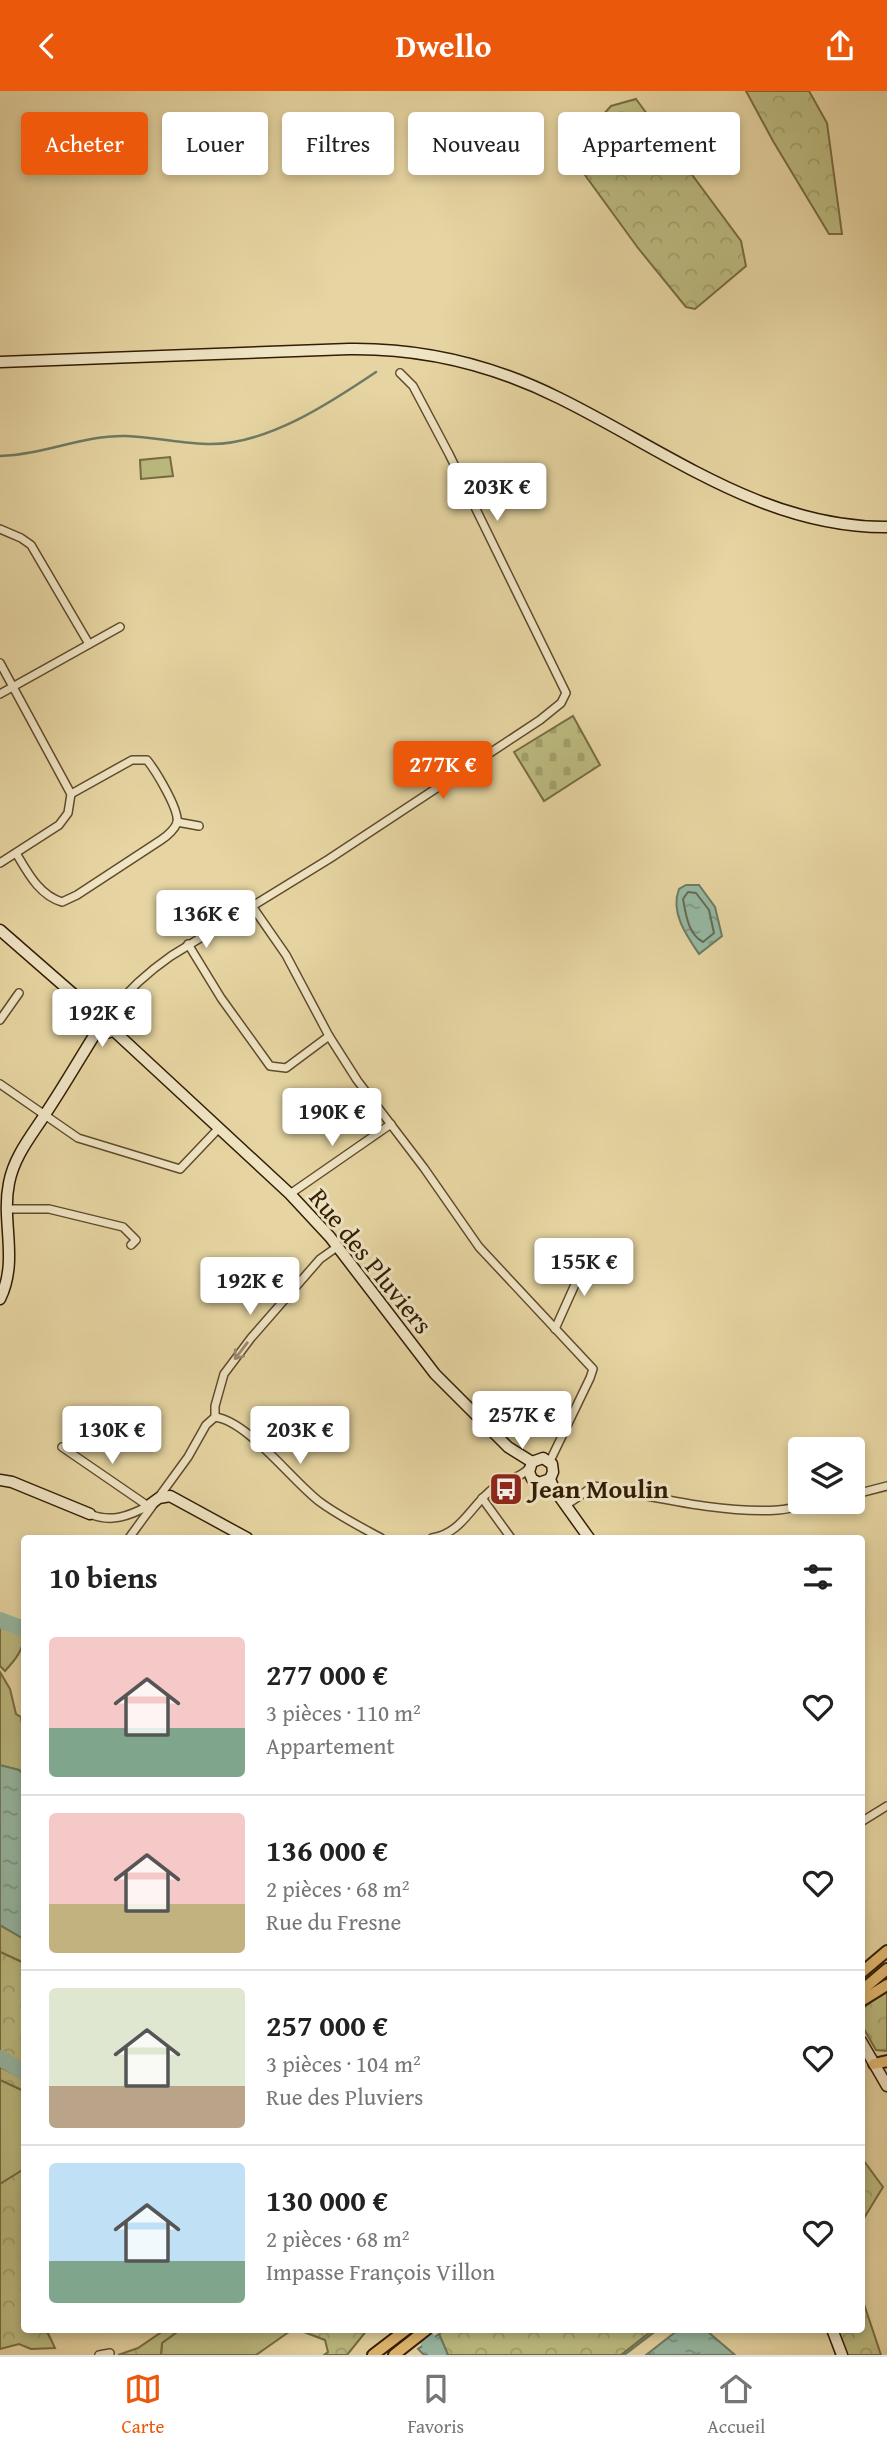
<!DOCTYPE html>
<html lang="fr">
<meta charset="utf-8">
<style>
:root{--surface:#fff;--page:#f2f2f2;--text:#222;--muted:#767676;--line:#e0e0e0;--accent:#ea580c}
body{margin:0;font-family:"Gentium Book Plus",serif;background:var(--page);color:var(--text);height:100vh;display:flex;flex-direction:column;font-size:26px;white-space:nowrap}
*{box-sizing:border-box;margin:0}
p{font-size:23px;color:var(--muted)}
.icon{flex:none;width:38px;height:38px;fill:none;stroke:currentColor;stroke-width:2;stroke-linecap:round;stroke-linejoin:round}
.map{position:relative;flex:1;overflow:hidden}
.drawer{position:absolute;left:21px;top:1444px;width:844px;height:798px;display:flex;flex-direction:column;background:var(--surface);border-radius:7px;box-shadow:0 4px 10px #0003}
.drawer>*{flex:none}
.hud{position:absolute;left:21px;top:21px;width:845px;height:63px;display:flex;gap:14px}
.buttons{position:absolute;left:788px;top:1346px;display:grid;gap:14px}
.buttons a{display:grid;place-items:center;width:77px;height:77px;border-radius:7px;background:var(--surface);box-shadow:0 4px 10px #0003;font-size:35px}
.price{position:absolute;translate:-50% -60px;padding:0 16px;border-radius:7px;background:#fff;color:#222;font-size:23px;line-height:46px;filter:drop-shadow(0 2px 4px #0008)}
.price::after{content:'';position:absolute;left:50%;top:42px;width:21px;height:16px;margin-left:-10px;background:inherit;clip-path:polygon(0 0,100% 0,50% 100%)}
.price.selected{background:var(--accent);color:#fff}
ul{padding:0;list-style:none}
li{display:flex;align-items:center;gap:21px;height:175px;padding:0 28px}
li+li{border-top:2px solid var(--line)}
li span{display:grid;place-items:center;flex:none;width:196px;height:140px;border-radius:7px;color:#555}
li>.icon{margin-inline-start:auto}
span .icon{width:84px;height:84px;fill:#fffc;stroke-width:1}
li b{font-size:30px}
h2{display:flex;justify-content:space-between;align-items:center;height:84px;padding:0 28px;font-size:30px}
.chip{padding:0 24px;border-radius:7px;background:var(--surface);box-shadow:0 4px 10px #0003;font-size:24px;line-height:63px}
.chip.selected{background:var(--accent);color:#fff}
header{display:flex;justify-content:space-between;align-items:center;height:91px;padding:0 28px;background:var(--accent);color:#fff;font-size:32px;font-weight:800}
.tab-bar{display:flex;justify-content:space-around;align-items:center;height:98px;border-top:2px solid var(--line);background:var(--surface);font-size:19px;color:var(--muted)}
.tab-bar a{display:grid;justify-items:center;gap:4px}
.tab-bar .selected{color:var(--accent)}
.map>svg:first-child{display:block}
</style>
<header><svg class="icon" aria-label="back" viewBox="0 0 24 24"><path d="M15 5l-7 7 7 7"/></svg>Dwello<svg class="icon" aria-label="share" viewBox="0 0 24 24"><path d="M12 15V3M7 8l5-5 5 5M5 13v7h14v-7"/></svg></header>
<div class="map">
<svg width="887" height="2264" viewBox="0 0 887 2264">
<defs>
<pattern id="forest-crowns" width="20" height="18" patternUnits="userSpaceOnUse" patternTransform="scale(1.75)"><rect width="20" height="18" fill="#bcbb80"/><path d="M2 6a3 3 0 1 1 6 0M12 15a3 3 0 1 1 6 0" fill="none" stroke="#a2a06d"/></pattern>
<pattern id="cemetery-stones" width="16" height="16" patternUnits="userSpaceOnUse" patternTransform="scale(1.75)"><rect width="16" height="16" fill="#bcbb80"/><path d="M2 7V4a2 2 0 0 1 4 0v3zM10 15v-3a2 2 0 0 1 4 0v3z" fill="#a2a06d"/></pattern>
<pattern id="water-ripples" width="26" height="14" patternUnits="userSpaceOnUse" patternTransform="scale(1.75)"><rect width="26" height="14" fill="#96b9a4"/><path d="M2 4q2-2 4 0t4 0M15 11q2-2 4 0t4 0" fill="none" stroke="#7b9684"/></pattern>
</defs>
<rect width="100%" height="100%" fill="#e6d5a2"/>
<filter id="stains"><feTurbulence type="fractalNoise" baseFrequency=".00286" numOctaves="4"/><feColorMatrix values="0 0 0 0 .2 0 0 0 0 .09 0 0 0 0 .02 0 0 0 .5 -.17"/></filter>
<radialGradient id="worn" r=".72"><stop offset=".6" stop-color="#630" stop-opacity="0"/><stop offset="1" stop-color="#630" stop-opacity=".3"/></radialGradient>
<g fill="#bcbb80" stroke="#786c42" stroke-width="2">
<polygon points="170,366 173,385 141,388 140,369"/>
<path d="M 0,1535 L 24,1543 C 24,1559 15,1569 5,1580 L 0,1575 Z"/>
<polygon points="0,1581 10,1598 16,1623 21,1626 24,1648 24,1684 19,1679 0,1675"/>
<polygon points="0,1834 24,1848 24,1872 0,1861"/>
<polygon points="0,1989 24,2000 24,2078 7,2091 0,2093"/>
<polygon points="181,2238 293,2238 256,2264 161,2264 162,2252"/>
</g>
<g fill="url(#forest-crowns)" stroke="#786c42" stroke-width="2">
<polygon points="746,0 809,0 827,32 842,143 829,143 773,50"/>
<polygon points="636,8 741,150 746,175 695,218 686,216 638,157 569,62 611,15"/>
<polygon points="0,1861 24,1872 24,1975 0,1964"/>
<polygon points="887,1901 887,1960 876,1959 861,1933 861,1919 881,1903"/>
<polygon points="0,1976 24,1988 24,2000 0,1989"/>
<polygon points="861,2066 883,2096 861,2132"/>
<polygon points="24,2078 24,2238 46,2238 55,2257 31,2258 19,2253 0,2258 0,2093"/>
<polygon points="861,2204 881,2264 847,2264 836,2238 861,2238"/>
<polygon points="166,2238 181,2238 162,2252 161,2264 118,2264 138,2257"/>
<polygon points="296,2238 368,2238 347,2264 324,2264 328,2261 325,2249"/>
<polygon points="445,2238 654,2238 621,2264 448,2264 439,2243"/>
</g>
<polygon fill="url(#cemetery-stones)" stroke="#786c42" stroke-width="2" points="573,625 600,674 544,710 514,661"/>
<g fill="url(#water-ripples)" stroke="#6e7b64" stroke-width="2">
<path d="M 686,794 L 699,794 L 715,816 L 722,845 L 699,863 C 686,844 670,821 679,798 Z"/>
<polygon points="0,1674 19,1679 24,1684 24,1848 0,1834"/>
<polygon points="678,2239 707,2240 735,2264 646,2264"/>
<polygon points="439,2243 448,2264 424,2264 418,2258"/>
</g>
<g fill="none" stroke-linecap="round" stroke-linejoin="round">
<path stroke="#646b54" stroke-width="2" d="M 688,801 L 696,802 L 709,819 L 714,842 L 703,851 C 688,843 686,824 683,808 Z"/>
<g stroke="#6e7b64" stroke-width="2.5">
<path d="M 0,365 C 43,364 83,344 126,345 C 155,346 183,353 211,353 C 268,353 330,312 376,281"/>
<polyline points="827,2238 836,2264"/>
<polyline points="624,2264 658,2238"/>
</g>
<g stroke="#96b9a4" stroke-width="16">
<polyline points="0,1529 24,1538"/>
<polyline points="0,1967 24,1981"/>
<polyline points="420,2238 438,2264"/>
</g>
<g stroke="#604b2c" stroke-width="10">
<g id="street">
<polyline points="0,438 21,447 31,454 89,553"/>
<polyline points="0,572 71,703 68,722 59,734 0,772"/>
<polyline points="0,603 120,536"/>
<polyline points="177,731 199,735"/>
<path d="M 16,762 C 28,782 39,804 62,811 L 77,804 L 161,749 C 167,745 174,739 177,732 C 180,719 155,679 147,669 L 132,669 L 71,703"/>
<polyline points="252,815 286,864 329,945 357,989 424,1077 479,1156 593,1278 590,1287 550,1370"/>
<polyline points="188,853 221,907 270,975 286,977 329,945"/>
<path d="M 112,920 C 129,898 148,881 171,865 L 329,768 L 540,629 L 561,612 L 566,602 L 449,363 L 413,295 L 400,282"/>
<polyline points="0,929 19,902"/>
<polyline points="0,993 78,1047 180,1078 219,1037"/>
<polyline points="290,1103 391,1033"/>
<polyline points="7,1118 49,1118 123,1136 136,1149 131,1154"/>
<polyline points="555,1238 577,1189 570,1177"/>
<path d="M 215,1326 C 248,1330 292,1390 320,1411 C 339,1425 361,1436 381,1447"/>
<path d="M 62,1356 L 148,1415 C 129,1425 111,1432 90,1423"/>
<polyline points="852,1404 887,1395"/>
<polyline points="482,1407 511,1447"/>
<path d="M 566,1414 L 594,1395 C 651,1405 721,1423 778,1419 C 792,1418 807,1413 821,1410"/>
<polyline points="129,1447 188,1366 206,1334 215,1326 215,1315 224,1283 251,1247 320,1168 337,1156"/>
<path d="M 432,1447 C 463,1442 471,1413 495,1396 C 506,1388 520,1388 529,1377"/>
<polyline points="861,1731 887,1715"/>
<polyline points="99,2264 110,2262"/>
</g>
</g>
<g stroke="#331d05" stroke-width="13">
<g id="secondary">
<path d="M 0,271 L 349,258 C 422,257 493,274 559,307 C 665,359 764,437 887,436"/>
<polyline points="0,839 95,922"/>
<circle cx="105" cy="930" r="12"/>
<polyline points="113,939 290,1103 330,1146 435,1283 508,1356 532,1371"/>
<path d="M 0,1208 C 19,1169 1,1131 9,1092 C 14,1065 32,1044 46,1022 C 64,995 80,967 97,940"/>
<polyline points="550,1388 539,1392 532,1388 529,1381 532,1371 543,1367 552,1373 553,1381 550,1388 554,1398 589,1447"/>
<polyline points="0,1389 12,1391 90,1423"/>
<polyline points="148,1415 159,1407 170,1405 247,1447"/>
<polyline points="861,1950 887,1995"/>
<polyline points="832,2238 842,2264"/>
</g>
</g>
<g stroke="#331d05" stroke-width="14">
<g id="primary">
<polyline points="861,1882 887,1860"/>
<polyline points="861,1900 887,1878"/>
<polyline points="861,1910 887,1894"/>
<polyline points="874,1973 887,1970"/>
<polyline points="373,2264 407,2238"/>
<polyline points="394,2264 427,2238"/>
</g>
</g>
<use href="#street" stroke="#efe4c3" stroke-width="7"/>
<use href="#secondary" stroke="#efe4c3" stroke-width="10"/>
<use href="#primary" stroke="#e3ba71" stroke-width="10"/>
</g>
<defs><path id="oneway-shaft" d="M-6 0H5M1.5-3L5.5 0L1.5 3" fill="none" stroke-width="1.6" stroke-linecap="round" stroke-linejoin="round" transform="scale(1.75)"/></defs>
<use stroke="#9a8a6e" href="#oneway-shaft" transform="translate(241 1260) rotate(127)"/>
<defs>
<g id="bus-square" transform="scale(1.75)"><rect x="-9" y="-9" width="18" height="18" rx="4" fill="#8f2418" stroke="#efe4c3"/><path d="M-5-6H5V4H4V6H2V4H-2V6H-4V4H-5ZM-3.5-4V0h7V-4ZM-3.5 1.2v1.5H-2V1.2ZM2 1.2v1.5H3.5V1.2Z" fill="#fff"/></g>
</defs>
<g fill-rule="evenodd">
<use href="#bus-square" x="506" y="1398"/>
</g>
<g text-anchor="middle" stroke-width="6" stroke-linejoin="round" paint-order="stroke">
<g font-size="26" fill="#331d05" stroke="#efe4c3">
<text transform="translate(371 1170) rotate(51)" y="9">Rue des Pluviers</text>
</g>
<g font-size="26" font-weight="bold" fill="#331d05" stroke="#efe4c3" text-anchor="start">
<text x="530" y="1407">Jean Moulin</text>
</g>
</g>
<rect width="100%" height="100%" filter="url(#stains)"/>
<rect width="100%" height="100%" fill="url(#worn)"/>
</svg>
<div class="buttons">
<a><svg class="icon" aria-label="layers" viewBox="0 0 24 24"><path d="M12 4l9 5-9 5-9-5zM3 14l9 5 9-5"/></svg></a>
</div>
<b class="price" style="left:497px;top:432px">203K €</b>
<b class="price selected" style="left:443px;top:710px">277K €</b>
<b class="price" style="left:206px;top:859px">136K €</b>
<b class="price" style="left:102px;top:958px">192K €</b>
<b class="price" style="left:332px;top:1057px">190K €</b>
<b class="price" style="left:584px;top:1207px">155K €</b>
<b class="price" style="left:250px;top:1226px">192K €</b>
<b class="price" style="left:522px;top:1360px">257K €</b>
<b class="price" style="left:112px;top:1375px">130K €</b>
<b class="price" style="left:300px;top:1375px">203K €</b>
<div class="hud">
<a class="chip selected">Acheter</a>
<a class="chip">Louer</a>
<a class="chip">Filtres</a>
<a class="chip">Nouveau</a>
<a class="chip">Appartement</a>
</div>
<section class="drawer">
<h2>10 biens<svg class="icon" aria-label="filters" viewBox="0 0 24 24"><path d="M4 7h16M4 17h16"/><circle cx="9" cy="7" r="2"/><circle cx="15" cy="17" r="2"/></svg></h2>
<ul>
<li><span style="background:linear-gradient(#f6c9c9 65%,#7fa58c 0)"><svg class="icon" aria-label="home" viewBox="0 0 24 24"><path d="M3 11l9-7 9 7M6 9v11h12V9"/></svg></span><div><b>277 000 €</b><p>3 pièces · 110 m²</p><p>Appartement</p></div><svg class="icon" aria-label="heart" viewBox="0 0 24 24"><path d="M12 20l-8-8c-3-5 5-10 8-4 3-6 11-1 8 4z"/></svg></li>
<li><span style="background:linear-gradient(#f6c9c9 65%,#c2b280 0)"><svg class="icon" aria-label="home" viewBox="0 0 24 24"><path d="M3 11l9-7 9 7M6 9v11h12V9"/></svg></span><div><b>136 000 €</b><p>2 pièces · 68 m²</p><p>Rue du Fresne</p></div><svg class="icon" aria-label="heart" viewBox="0 0 24 24"><path d="M12 20l-8-8c-3-5 5-10 8-4 3-6 11-1 8 4z"/></svg></li>
<li><span style="background:linear-gradient(#dfe7d0 70%,#b9a48a 0)"><svg class="icon" aria-label="home" viewBox="0 0 24 24"><path d="M3 11l9-7 9 7M6 9v11h12V9"/></svg></span><div><b>257 000 €</b><p>3 pièces · 104 m²</p><p>Rue des Pluviers</p></div><svg class="icon" aria-label="heart" viewBox="0 0 24 24"><path d="M12 20l-8-8c-3-5 5-10 8-4 3-6 11-1 8 4z"/></svg></li>
<li><span style="background:linear-gradient(#bfe0f5 70%,#7fa58c 0)"><svg class="icon" aria-label="home" viewBox="0 0 24 24"><path d="M3 11l9-7 9 7M6 9v11h12V9"/></svg></span><div><b>130 000 €</b><p>2 pièces · 68 m²</p><p>Impasse François Villon</p></div><svg class="icon" aria-label="heart" viewBox="0 0 24 24"><path d="M12 20l-8-8c-3-5 5-10 8-4 3-6 11-1 8 4z"/></svg></li>
</ul>
</section>
</div>
<nav class="tab-bar">
<a class="selected"><svg class="icon" aria-label="map" viewBox="0 0 24 24"><path d="M3 6l6-2 6 2 6-2v14l-6 2-6-2-6 2zM9 4v14M15 6v14"/></svg>Carte</a>
<a><svg class="icon" aria-label="saved" viewBox="0 0 24 24"><path d="M7 4h10v16l-5-4-5 4z"/></svg>Favoris</a>
<a><svg class="icon" aria-label="home" viewBox="0 0 24 24"><path d="M3 11l9-7 9 7M6 9v11h12V9"/></svg>Accueil</a>
</nav>
